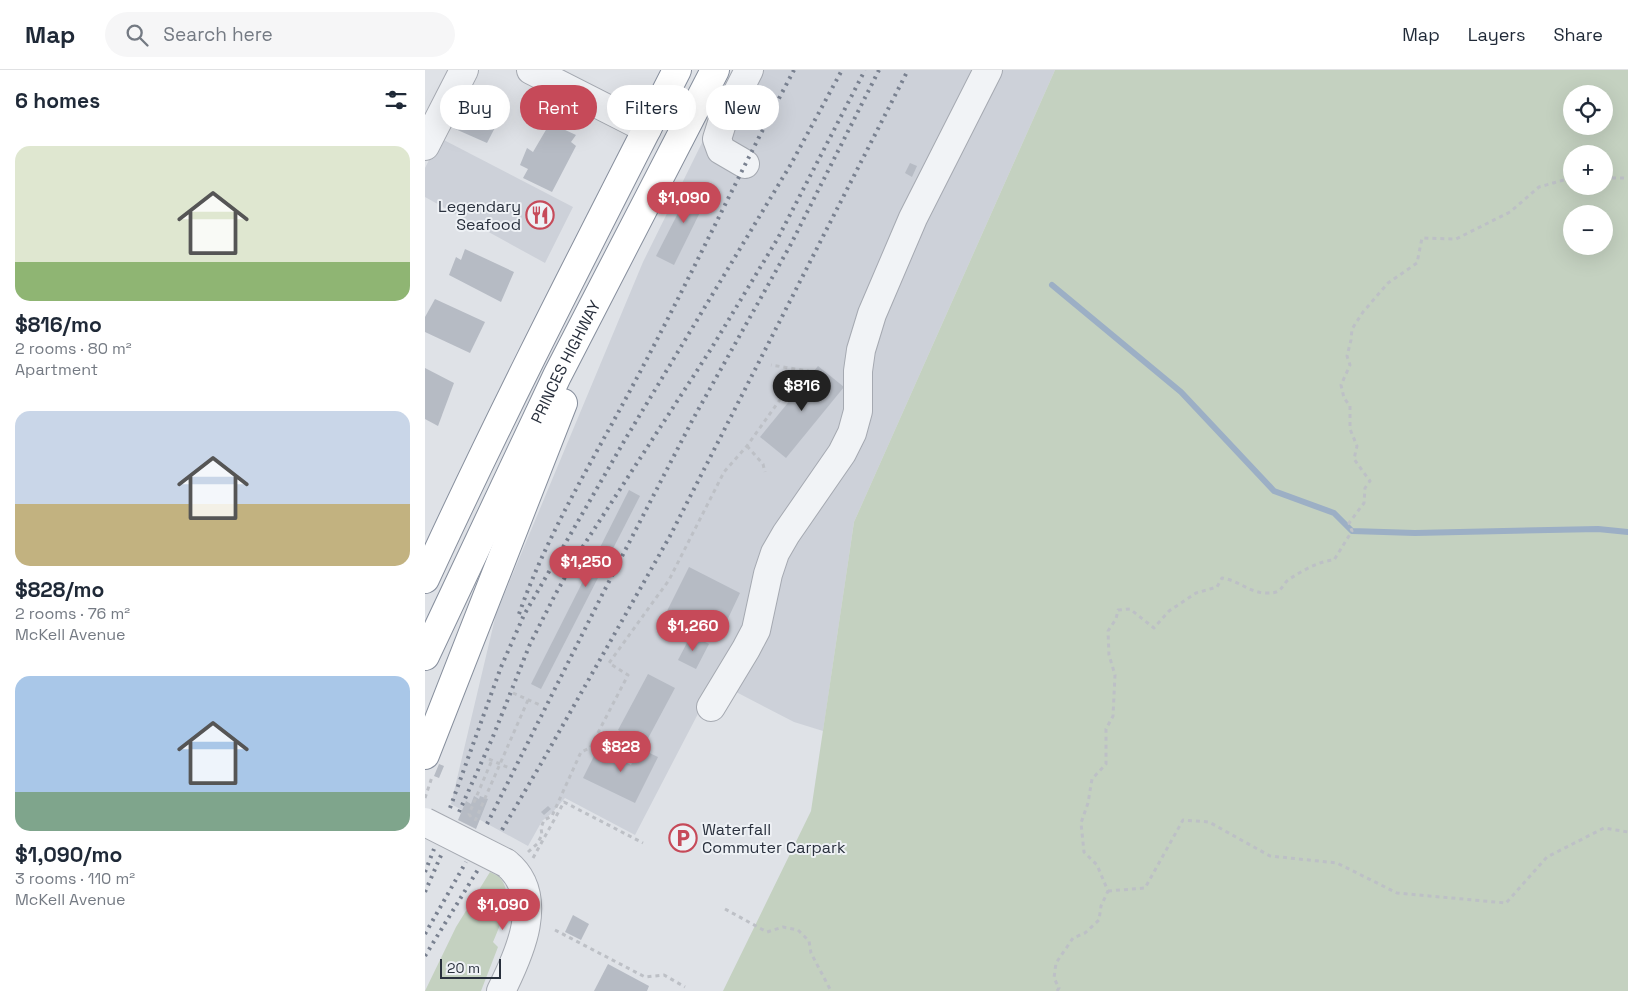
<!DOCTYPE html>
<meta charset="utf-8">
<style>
:root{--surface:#fff;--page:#f6f6f7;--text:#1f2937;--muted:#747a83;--line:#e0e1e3;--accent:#c64a59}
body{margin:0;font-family:"Space Grotesk",sans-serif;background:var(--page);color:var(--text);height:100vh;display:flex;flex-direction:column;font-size:19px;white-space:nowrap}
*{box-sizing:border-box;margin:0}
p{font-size:16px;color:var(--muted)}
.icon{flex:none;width:28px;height:28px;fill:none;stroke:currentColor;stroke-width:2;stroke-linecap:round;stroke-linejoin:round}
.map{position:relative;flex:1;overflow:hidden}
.panel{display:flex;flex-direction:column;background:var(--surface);width:425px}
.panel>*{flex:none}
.top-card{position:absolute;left:15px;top:15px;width:475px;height:45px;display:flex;gap:10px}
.tools{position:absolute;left:1138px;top:15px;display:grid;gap:10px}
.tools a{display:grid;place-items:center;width:50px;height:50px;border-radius:50%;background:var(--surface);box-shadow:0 5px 20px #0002;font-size:25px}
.scale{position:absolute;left:15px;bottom:12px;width:61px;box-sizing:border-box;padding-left:5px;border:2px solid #29303d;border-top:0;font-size:14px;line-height:18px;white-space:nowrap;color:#29303d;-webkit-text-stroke:4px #eef1f5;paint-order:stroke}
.price{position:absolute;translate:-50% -42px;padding:0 11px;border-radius:18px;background:var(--accent);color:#fff;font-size:16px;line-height:32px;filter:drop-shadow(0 1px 2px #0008)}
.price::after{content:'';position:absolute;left:50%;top:30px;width:15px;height:11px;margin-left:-8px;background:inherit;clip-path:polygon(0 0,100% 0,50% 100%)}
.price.current{background:#222;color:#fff}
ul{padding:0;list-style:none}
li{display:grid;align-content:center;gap:10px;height:265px;padding:0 15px}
li span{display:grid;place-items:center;height:155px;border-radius:15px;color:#555}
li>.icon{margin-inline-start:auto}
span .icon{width:90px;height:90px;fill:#fffc;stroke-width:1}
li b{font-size:21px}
h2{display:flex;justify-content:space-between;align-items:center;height:60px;padding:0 15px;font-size:21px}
.chip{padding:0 18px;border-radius:22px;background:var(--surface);box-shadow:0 5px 20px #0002;font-size:18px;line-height:45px}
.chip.current{background:var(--accent);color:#fff}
header{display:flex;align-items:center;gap:30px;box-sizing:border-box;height:70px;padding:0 25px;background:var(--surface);border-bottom:1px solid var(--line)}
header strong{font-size:24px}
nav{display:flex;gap:28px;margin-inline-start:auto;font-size:18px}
.search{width:350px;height:45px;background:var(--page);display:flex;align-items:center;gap:12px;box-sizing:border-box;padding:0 18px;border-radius:28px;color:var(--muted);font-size:19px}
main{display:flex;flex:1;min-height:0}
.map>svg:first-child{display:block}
</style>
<header>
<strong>Map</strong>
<div class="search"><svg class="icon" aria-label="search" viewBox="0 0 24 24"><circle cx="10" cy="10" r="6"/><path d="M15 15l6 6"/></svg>Search here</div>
<nav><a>Map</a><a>Layers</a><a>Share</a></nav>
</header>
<main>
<section class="panel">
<h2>6 homes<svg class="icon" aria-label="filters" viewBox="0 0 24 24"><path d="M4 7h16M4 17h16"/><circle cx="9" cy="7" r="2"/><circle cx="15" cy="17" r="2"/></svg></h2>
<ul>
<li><span style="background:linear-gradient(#dfe7d0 75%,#8fb573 0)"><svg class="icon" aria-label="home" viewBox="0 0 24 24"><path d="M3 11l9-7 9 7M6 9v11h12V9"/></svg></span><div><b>$816/mo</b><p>2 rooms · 80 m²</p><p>Apartment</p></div></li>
<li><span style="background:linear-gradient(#c9d6e8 60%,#c2b280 0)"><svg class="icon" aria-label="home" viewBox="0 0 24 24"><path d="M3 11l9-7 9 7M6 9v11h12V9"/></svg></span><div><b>$828/mo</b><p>2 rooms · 76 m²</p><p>McKell Avenue</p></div></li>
<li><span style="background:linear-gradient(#a9c7e8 75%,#7fa58c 0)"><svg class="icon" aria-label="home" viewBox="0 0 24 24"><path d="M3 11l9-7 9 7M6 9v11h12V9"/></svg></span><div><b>$1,090/mo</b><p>3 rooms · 110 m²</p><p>McKell Avenue</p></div></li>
</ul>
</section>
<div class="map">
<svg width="1203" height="921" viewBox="0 0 1203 921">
<rect width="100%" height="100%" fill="#dfe2e7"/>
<g fill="#cdd1d9">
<polygon points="313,0 630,0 429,452 398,661 369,652 290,611 210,765 140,728 127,743 117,751 103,776 26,734 71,544 218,192"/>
<polygon points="15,68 148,137 120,193 0,127 0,98"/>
</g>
<g fill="#c4d1c0" fill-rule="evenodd">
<path d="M 630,0 L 1203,0 L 1203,921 L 298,921 L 386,741 L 429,452 ZM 1146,24 L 1179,24 L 1179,56 L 1146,56 ZM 1146,84 L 1179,84 L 1179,116 L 1146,116 ZM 1146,144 L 1179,144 L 1179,176 L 1146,176 Z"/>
<path d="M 65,802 C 68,804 73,805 75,808 C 90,824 75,855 68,872 L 73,877 L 56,921 L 0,921 L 31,857 Z"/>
</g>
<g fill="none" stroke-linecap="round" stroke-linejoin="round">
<polyline stroke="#9cafc5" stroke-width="6" points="627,215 756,322 849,421 909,443 927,461 990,463 1173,459 1203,462"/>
</g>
<g fill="#b6bbc4">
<polygon points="43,27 77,44 62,73 28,58"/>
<polygon points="125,53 151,65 146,72 151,76 127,122 98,108 103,99 95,95 102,78 108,82"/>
<polygon points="485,93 492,96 487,107 480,103"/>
<polygon points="269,112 286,120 249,195 231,186"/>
<polygon points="40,179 89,202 76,232 24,205 31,187 36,190"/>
<polygon points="10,229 60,252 45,283 0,262 0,247"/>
<polygon points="393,296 419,317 361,388 335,367"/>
<polygon points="0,298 29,313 13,356 0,349"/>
<polygon points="204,420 215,426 116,619 106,614"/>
<polygon points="264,497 315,523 299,557 275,545 267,562 239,547"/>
<polygon points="266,565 284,574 271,599 253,590"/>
<polygon points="223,604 250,618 220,674 193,660"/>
<polygon points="173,678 206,695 214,678 233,687 210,733 158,708"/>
<polygon points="14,694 19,696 14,708 9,706"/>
<polygon points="49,726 54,729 55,726 63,729 51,759 33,750 41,731 46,734"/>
<polygon points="123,736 126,739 119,745 116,742"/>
<polygon points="148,845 164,854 156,870 140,862"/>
<polygon points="183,894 224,916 222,921 169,921"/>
</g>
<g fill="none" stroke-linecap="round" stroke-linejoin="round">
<g stroke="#a5a9b1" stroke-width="30">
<g id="minor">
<polyline points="106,0 222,59"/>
<polyline points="0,76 39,0"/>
<polyline points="320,94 296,80 292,69 297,53 324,0"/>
<polyline points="286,637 321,579 331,560 343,504 350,483 361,464 417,383 427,363 433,341 433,301 436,280 447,244 488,148 563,0"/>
<path d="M 76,921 C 94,885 122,826 81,793"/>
</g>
</g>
<g stroke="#878f9d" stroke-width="30">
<g id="highway">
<path d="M 0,509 C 79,337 166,169 252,0"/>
<path id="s1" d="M 0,586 L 132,306 L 290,0"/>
<polyline points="0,685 138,333"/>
</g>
</g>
<g stroke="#bdc0c6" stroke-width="3" stroke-dasharray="4 4" stroke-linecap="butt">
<polyline points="1179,108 1203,108"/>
<polyline points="322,376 338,394 340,402"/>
<polyline points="88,623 115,635"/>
<polyline points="64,689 84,698"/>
<polyline points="0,728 7,707"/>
<polyline points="46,747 44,744 67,690"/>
<polyline points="50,751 103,630"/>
<polyline points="103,782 112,774 117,765 116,758 119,750 127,746 156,682 165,678 203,605 184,593 244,510 299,402 322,376 354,331 383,301 346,295"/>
<polyline points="108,788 139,732 218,773"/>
<polyline points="683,821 720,818 758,750 784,752 845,786 912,793 972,823 1081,833 1122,787 1179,758 1203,762"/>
<polyline points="300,839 342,862 358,857 373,860 384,871 386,883 406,921"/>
<polyline points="130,860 220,907 239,905 260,917"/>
<path d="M 632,921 L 634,918 L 629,908 L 631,893 L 648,868 L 660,863 L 674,850 L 676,836 L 683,821 L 672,795 L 659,782 L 656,753 L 663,733 L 667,709 L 681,694 L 681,659 L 688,646 L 690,605 L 684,585 L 683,561 L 691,549 L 693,540 L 705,539 L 729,558 L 744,541 L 771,523 L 792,517 L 797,508 C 813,510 825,523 841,523 C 860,524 855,514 866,508 C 879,500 894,491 909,490 L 927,461 L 924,453 L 939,433 L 940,418 L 945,411 L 929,389 L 932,376 L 925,359 L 925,336 L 919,328 L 916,315 L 925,295 L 922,286 L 926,270 L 927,259 L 938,242 L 963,213 L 992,193 L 997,168 L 1031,169 L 1085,142 L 1114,117 L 1146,108"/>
</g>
<use href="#minor" stroke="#f1f3f6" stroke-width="28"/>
<use href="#highway" stroke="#fff" stroke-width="28"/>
<g stroke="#798190" stroke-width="4" stroke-dasharray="2.5 5" stroke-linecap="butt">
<path d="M 94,544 C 122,464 167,392 207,317 C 263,213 313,105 369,0"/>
<polyline points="25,738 76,597 99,545 201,368 366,94 417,0"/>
<polyline points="34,742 67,669 105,574 130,525 155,481 286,279 353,168 440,0"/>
<polyline points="62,754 176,527 268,349 366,174 454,0"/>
<polyline points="77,760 117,692 245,466 483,0"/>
<polyline points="0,802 9,779"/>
<polyline points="0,822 17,783"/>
<polyline points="0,864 41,792"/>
<polyline points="0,886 54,798"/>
</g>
<g stroke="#a5a9b1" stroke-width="30" stroke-linecap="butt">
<polyline id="minor-bridge" points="0,752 81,793"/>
</g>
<use href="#minor-bridge" stroke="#f1f3f6" stroke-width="28"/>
</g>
<defs>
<g id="restaurant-ring" transform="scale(1.4375)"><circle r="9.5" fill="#eef1f5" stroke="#c64a59" stroke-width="1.5"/><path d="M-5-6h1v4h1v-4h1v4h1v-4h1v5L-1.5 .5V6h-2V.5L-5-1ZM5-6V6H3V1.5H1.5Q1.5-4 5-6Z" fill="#c64a59"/></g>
<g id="parking-ring" transform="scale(1.4375)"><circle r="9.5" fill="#eef1f5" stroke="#c64a59" stroke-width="1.5"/><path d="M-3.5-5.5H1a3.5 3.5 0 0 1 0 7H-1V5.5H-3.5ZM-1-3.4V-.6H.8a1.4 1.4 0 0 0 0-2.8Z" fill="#c64a59"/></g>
</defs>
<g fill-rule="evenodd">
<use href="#restaurant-ring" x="115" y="145"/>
<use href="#parking-ring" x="258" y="768"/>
</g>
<g text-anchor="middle" stroke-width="4" stroke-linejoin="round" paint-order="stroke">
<g font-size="16" fill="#29303d" stroke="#eef1f5" text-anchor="end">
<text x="96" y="142">Legendary<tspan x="96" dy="18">Seafood</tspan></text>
<text x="277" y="765" text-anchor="start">Waterfall<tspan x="277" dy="18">Commuter Carpark</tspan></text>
</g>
<g font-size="16" fill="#29303d" stroke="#eef1f5">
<text dy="6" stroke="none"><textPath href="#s1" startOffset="326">PRINCES HIGHWAY</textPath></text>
</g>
</g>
</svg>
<div class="tools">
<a><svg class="icon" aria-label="locate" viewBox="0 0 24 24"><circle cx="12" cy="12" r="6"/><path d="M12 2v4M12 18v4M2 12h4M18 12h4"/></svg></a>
<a>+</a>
<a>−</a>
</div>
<div class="scale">20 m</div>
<b class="price" style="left:259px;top:154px">$1,090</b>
<b class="price current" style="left:377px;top:342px">$816</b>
<b class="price" style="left:161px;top:518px">$1,250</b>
<b class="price" style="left:268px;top:582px">$1,260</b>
<b class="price" style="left:196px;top:703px">$828</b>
<b class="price" style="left:78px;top:861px">$1,090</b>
<div class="top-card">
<a class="chip">Buy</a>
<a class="chip current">Rent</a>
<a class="chip">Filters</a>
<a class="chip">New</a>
</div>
</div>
</main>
